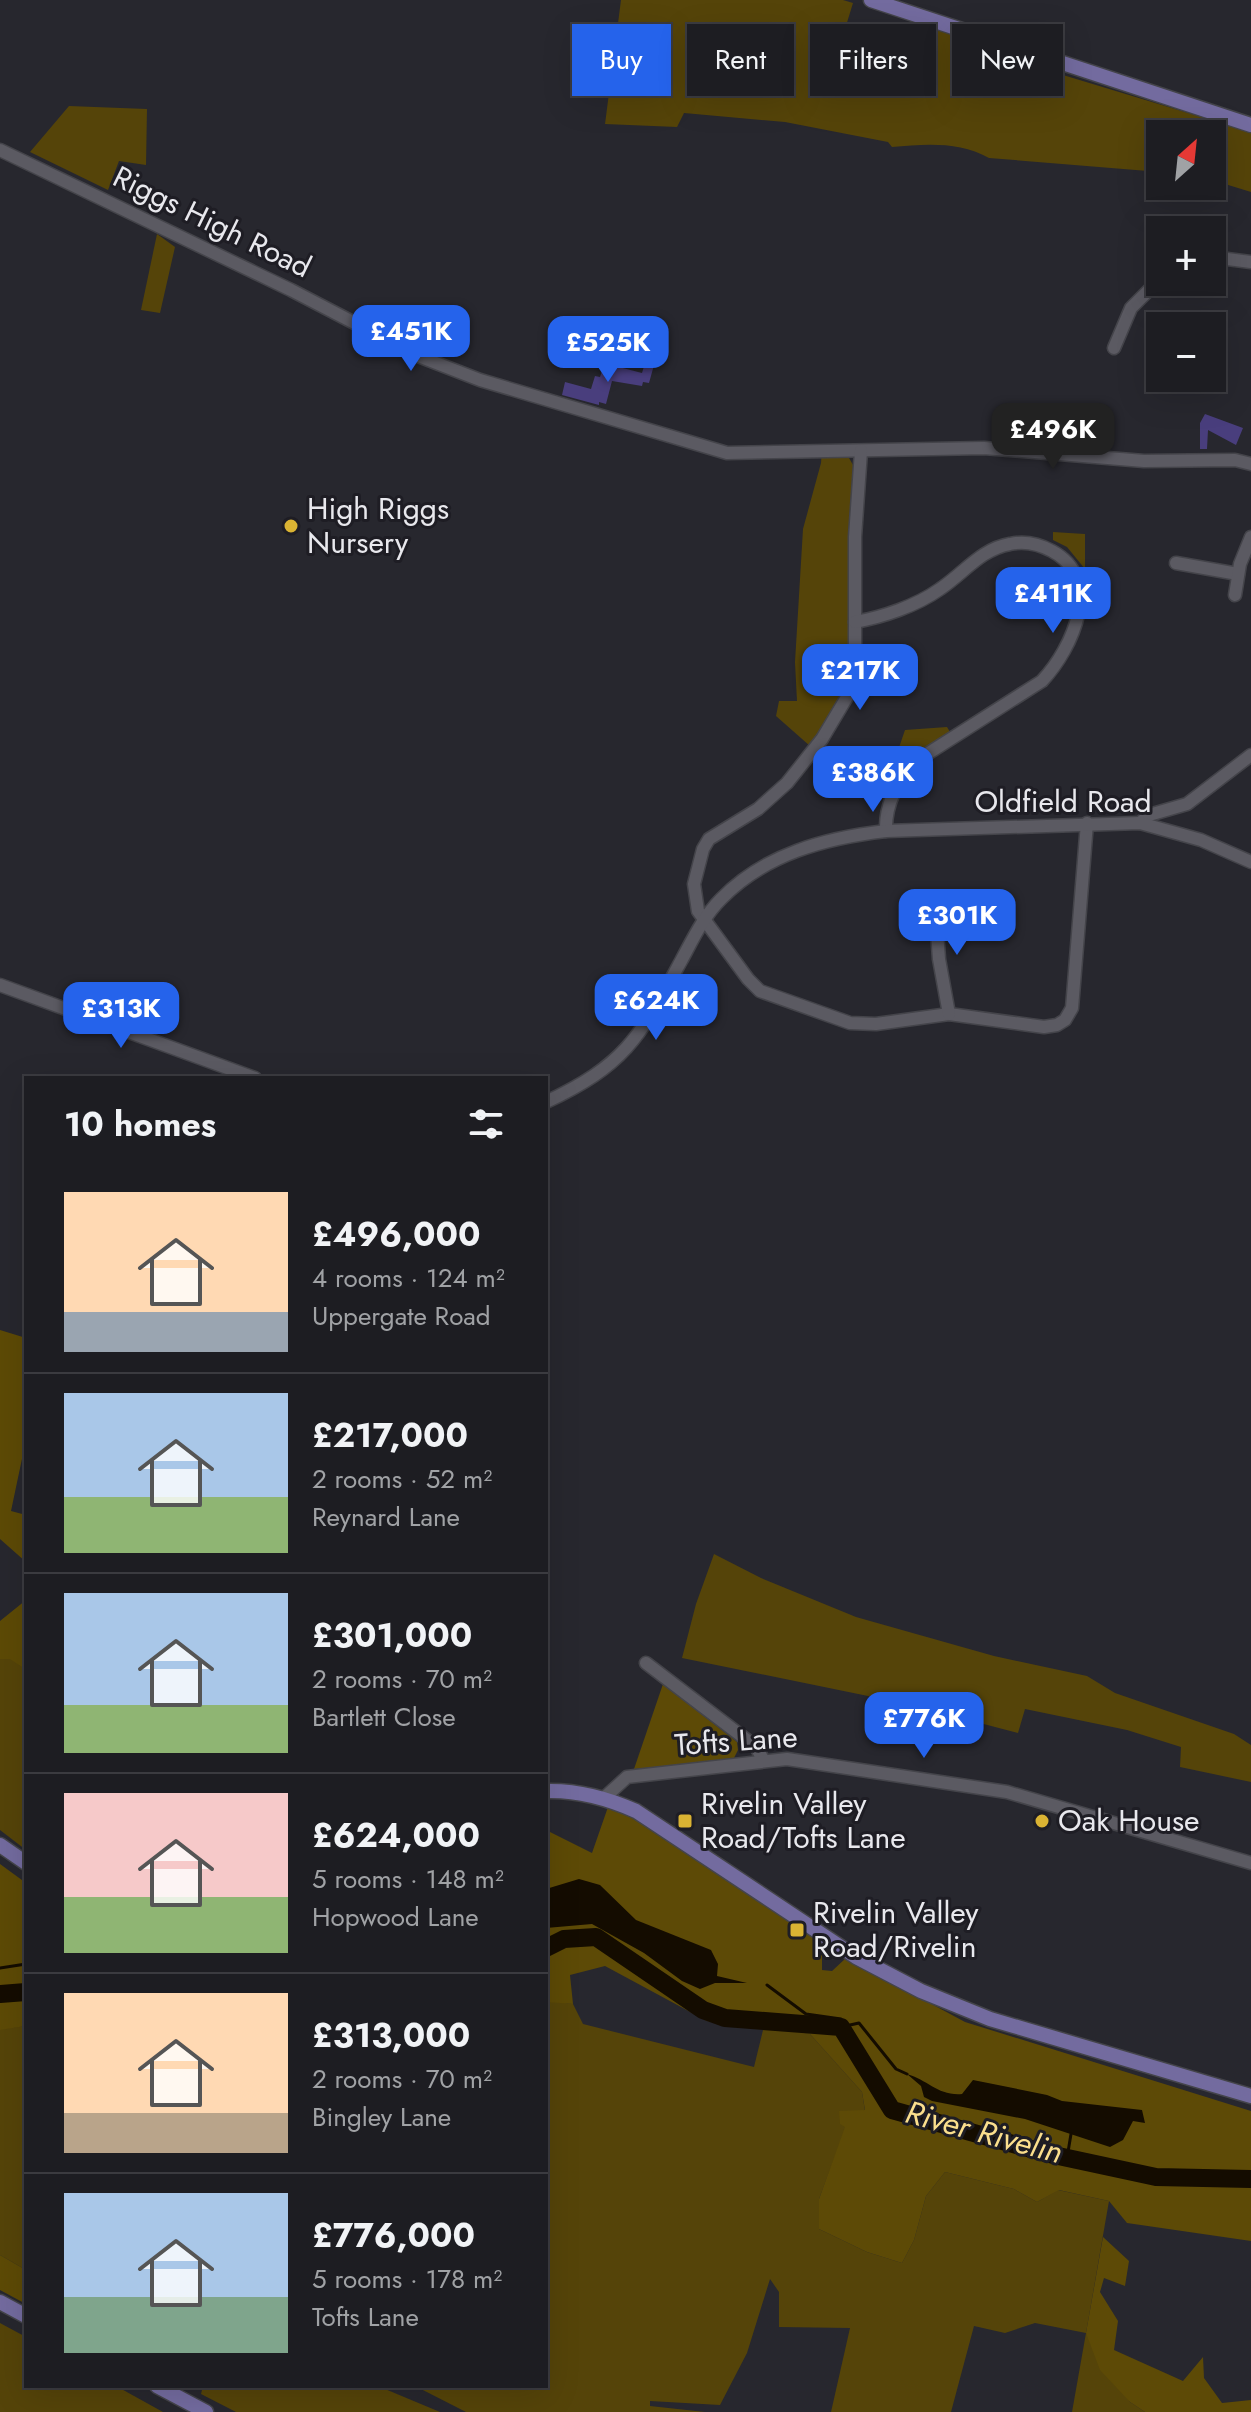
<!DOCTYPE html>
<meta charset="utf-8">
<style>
:root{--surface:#1d1d22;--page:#2a2a2f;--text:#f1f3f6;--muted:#a0a2a5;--line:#3b3b40;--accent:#2563eb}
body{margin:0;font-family:Jost,sans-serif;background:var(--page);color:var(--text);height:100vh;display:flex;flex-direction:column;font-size:30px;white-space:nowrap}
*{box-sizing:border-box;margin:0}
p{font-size:26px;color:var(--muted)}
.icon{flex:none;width:44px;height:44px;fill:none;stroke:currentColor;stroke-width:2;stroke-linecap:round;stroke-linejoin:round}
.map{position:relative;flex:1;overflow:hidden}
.drawer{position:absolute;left:24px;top:1076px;width:524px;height:1312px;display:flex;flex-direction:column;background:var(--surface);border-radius:0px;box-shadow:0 8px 32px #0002,0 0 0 2px var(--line)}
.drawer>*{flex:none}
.banner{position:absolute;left:572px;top:24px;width:558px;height:72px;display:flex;gap:16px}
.needle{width:52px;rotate:27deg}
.tools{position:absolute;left:1146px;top:120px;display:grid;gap:16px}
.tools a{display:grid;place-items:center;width:80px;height:80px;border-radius:0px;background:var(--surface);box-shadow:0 8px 32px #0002,0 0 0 2px var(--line);font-size:40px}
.price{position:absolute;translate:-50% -68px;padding:0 18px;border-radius:16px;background:var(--accent);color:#fff;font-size:26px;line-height:52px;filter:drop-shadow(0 2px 4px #0008)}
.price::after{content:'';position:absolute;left:50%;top:48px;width:24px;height:18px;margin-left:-12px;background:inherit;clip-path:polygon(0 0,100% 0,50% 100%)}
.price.selected{background:#222;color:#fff}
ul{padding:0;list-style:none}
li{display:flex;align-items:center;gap:24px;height:200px;padding:0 40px}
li+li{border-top:2px solid var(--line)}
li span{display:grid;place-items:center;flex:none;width:224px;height:160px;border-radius:0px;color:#555}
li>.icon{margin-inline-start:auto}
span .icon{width:96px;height:96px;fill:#fffc;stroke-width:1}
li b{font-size:34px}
h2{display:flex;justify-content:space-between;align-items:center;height:96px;padding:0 40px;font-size:34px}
.pill{padding:0 28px;border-radius:0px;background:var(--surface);box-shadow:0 8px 32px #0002,0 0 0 2px var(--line);font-size:28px;line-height:72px}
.pill.selected{background:var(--accent);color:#fff}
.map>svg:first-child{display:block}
</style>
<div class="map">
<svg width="1251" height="2412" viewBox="0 0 1251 2412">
<rect width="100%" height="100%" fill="#27272e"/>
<g fill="#554409">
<path d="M 621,0 L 843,0 L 853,3 L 841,42 L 911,67 L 926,25 L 1063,75 L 1251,132 L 1251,192 L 1212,180 L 1212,134 L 1160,134 L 1160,172 L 989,158 C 959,141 925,144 892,147 L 888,142 L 785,122 L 684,113 L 677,127 L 605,124 Z"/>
<polygon points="69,106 147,109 146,165 119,161 108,190 30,152"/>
<polygon points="157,234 175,247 160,313 141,310"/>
<polygon points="822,448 830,456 849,458 853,465 848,538 848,673 834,710 810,746 776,716 779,701 797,701 795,662 803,529 821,463"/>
<polygon points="1053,532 1085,534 1085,569 1067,547 1053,540"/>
<polygon points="947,727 950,732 915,754 895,778 891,771 905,730"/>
<polygon points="714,1554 761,1578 856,1617 994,1656 1087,1676 1115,1693 1234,1734 1251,1745 1251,1782 1180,1767 1181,1747 1127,1730 1025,1709 1018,1733 907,1704 682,1658 696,1604"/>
<polygon points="10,1658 26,1670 26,1850 0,1830 0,1659"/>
<polygon points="549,2001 573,2004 583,2024 754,2067 764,2026 810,2034 862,2092 865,2111 846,2127 819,2199 819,2229 867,2252 902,2263 914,2240 926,2196 945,2172 1014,2189 1037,2202 1058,2190 1109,2201 1086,2333 1130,2402 1145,2412 1072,2412 1086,2333 1035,2323 1005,2333 974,2326 951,2412 831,2412 850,2328 779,2327 779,2292 770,2279 747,2353 720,2405 650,2401 650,2406 705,2412 466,2412 415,2386 546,2386 546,2002"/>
<polygon points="26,2026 26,2270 0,2255 0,2029"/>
<polygon points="0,2323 26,2337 26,2386 116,2386 163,2412 0,2412"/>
<polygon points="203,2386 386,2386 385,2389 440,2412 236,2412 201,2394"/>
</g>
<g fill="#5d4a06">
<polygon points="0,1330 26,1338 26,1454 23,1454 11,1511 26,1515 26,1562 0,1539"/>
<polygon points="26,1600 26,1670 10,1659 0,1659 0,1621"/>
<polygon points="663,1684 737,1742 738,1750 733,1760 634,1769"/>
<polygon points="608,1807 639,1820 828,1945 831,1952 822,1956 822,1970 832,1971 846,1958 965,2022 1251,2111 1251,2241 1127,2223 1109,2201 1059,2190 1037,2202 1014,2189 945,2172 926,2196 914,2240 902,2263 867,2252 819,2229 819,2199 845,2127 840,2124 839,2111 865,2110 862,2092 810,2034 707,2021 605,1966 570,1975 573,2004 546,2002 546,1830 592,1853"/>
<polygon points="0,1864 26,1883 26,2026 0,2030"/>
<polygon points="1103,2237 1129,2261 1125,2286 1104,2278 1100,2292 1118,2321 1114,2350 1183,2381 1203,2357 1204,2378 1222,2403 1251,2400 1251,2412 1145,2412 1130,2402 1100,2370 1086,2333"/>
<polygon points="0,2255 26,2270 26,2304 0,2290"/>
</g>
<g fill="#140c00">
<polygon points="579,1879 600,1885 636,1920 711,1950 718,1964 717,1976 747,1983 715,1983 700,1989 682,1981 644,1953 592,1924 546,1928 546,1889"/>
<path d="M 907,2074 C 928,2080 938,2096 962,2094 L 973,2080 L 1047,2095 L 1062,2101 L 1142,2110 L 1145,2123 L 1133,2121 L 1123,2140 L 1110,2147 L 1025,2119 L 932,2101 L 924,2097 L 921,2086 Z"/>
</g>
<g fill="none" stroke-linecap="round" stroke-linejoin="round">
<g stroke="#140c00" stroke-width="3">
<polyline points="0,1968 26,1964"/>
<polyline points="767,1985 806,2014 841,2019 841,2027 859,2023 896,2069 907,2074"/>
<polyline points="1067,2158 1071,2134"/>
</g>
<g stroke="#140c00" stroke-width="18">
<polyline points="546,1948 564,1939 596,1937 703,2010 725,2018 841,2027 892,2110 1049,2154 1156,2177 1251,2179"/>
<polyline points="0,1994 26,1992"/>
</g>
</g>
<g fill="#493e7d">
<polygon points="645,363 654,365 649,383 643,382 642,386 612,381 606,404 599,402 599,405 562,395 565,382 591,389 595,376 600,377 603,368 610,369 611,365 642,373"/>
<polygon points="1205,414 1243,428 1236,445 1208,430 1207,449 1200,449 1200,423"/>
</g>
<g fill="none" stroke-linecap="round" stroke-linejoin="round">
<g stroke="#44444a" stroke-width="15">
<g id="minor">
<polyline points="0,150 291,290 418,356 480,380 727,453 984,448 1144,461 1235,460 1251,464"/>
<polyline points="1212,257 1251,262"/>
<polyline points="1114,348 1131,308 1160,279"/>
<polyline points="861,451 855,537 855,669 847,697 822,739 787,783 758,809 709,839 703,849 694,884 698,911 748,979 760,991 850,1023 876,1024 949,1014 1044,1027 1057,1025 1065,1020 1072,1008 1087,823"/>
<polyline points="1176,563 1238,574"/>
<polyline points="1235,595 1240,564 1251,537"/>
<path d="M 855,622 C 883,617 916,606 940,589 C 964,573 981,549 1010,544 C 1024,541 1039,544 1052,551 C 1104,579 1073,648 1042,681 L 916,761 C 897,781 885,803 886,831"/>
<polyline points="1140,823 1149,815 1187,804 1251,755"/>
<polyline points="935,903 939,959 949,1014"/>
<polyline points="0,985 255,1078"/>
<path d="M 546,1102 C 627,1064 640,1036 681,961 C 693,939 703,917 721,899 C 765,854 825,838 886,831 L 1140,823 L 1201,840 L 1251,862"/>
<polyline points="646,1663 756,1747 764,1761"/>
<polyline points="604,1798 627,1777 787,1759 1007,1792 1251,1863"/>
</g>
</g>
<g stroke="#44444a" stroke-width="17">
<g id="major">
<polyline points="871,0 1251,125"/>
<path d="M 546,1791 C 578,1790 607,1798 636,1811 L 856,1957 L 921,1991 L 990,2019 L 1251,2096"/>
<polyline points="0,1845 26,1863"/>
<polyline points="0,2302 26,2316"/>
<polyline points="157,2386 206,2412"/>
</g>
</g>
<use href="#minor" stroke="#5b5a62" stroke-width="12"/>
<use href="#major" stroke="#736b9f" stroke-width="14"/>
</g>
<g fill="#dab333" stroke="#1e1d24" stroke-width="3">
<circle cx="291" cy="526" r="8"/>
<rect x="677" y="1813" width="16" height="16" rx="4"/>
<circle cx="1042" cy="1821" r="8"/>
<rect x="789" y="1922" width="16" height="16" rx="4"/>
</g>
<g text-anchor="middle" stroke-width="6" stroke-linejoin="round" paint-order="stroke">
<g font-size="30" fill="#e8e8ed" stroke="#1e1d24">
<text transform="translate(212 222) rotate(26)" y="10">Riggs High Road</text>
<text x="1063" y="812">Oldfield Road</text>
<text transform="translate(736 1741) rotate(-4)" y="10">Tofts Lane</text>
</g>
<g font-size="30" fill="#e8e8ed" stroke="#1e1d24" text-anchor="start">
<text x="307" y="519">High Riggs<tspan x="307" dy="34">Nursery</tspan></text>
<text x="701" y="1814">Rivelin Valley<tspan x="701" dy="34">Road/Tofts Lane</tspan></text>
<text x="1058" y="1831">Oak House</text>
<text x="813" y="1923">Rivelin Valley<tspan x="813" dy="34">Road/Rivelin</tspan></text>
</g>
<g font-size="32" font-style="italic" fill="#fbdf8d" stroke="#1e1d24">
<text transform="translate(984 2132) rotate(15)" y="11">River Rivelin</text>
</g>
</g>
</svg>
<div class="tools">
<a><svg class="needle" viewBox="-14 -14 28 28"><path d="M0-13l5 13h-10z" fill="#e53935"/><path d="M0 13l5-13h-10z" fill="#a0a2a5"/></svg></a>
<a>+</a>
<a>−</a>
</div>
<b class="price" style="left:411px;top:373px">£451K</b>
<b class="price" style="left:608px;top:384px">£525K</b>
<b class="price selected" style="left:1053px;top:471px">£496K</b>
<b class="price" style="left:1053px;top:635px">£411K</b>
<b class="price" style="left:860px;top:712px">£217K</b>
<b class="price" style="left:873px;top:814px">£386K</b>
<b class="price" style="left:957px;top:957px">£301K</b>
<b class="price" style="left:656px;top:1042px">£624K</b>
<b class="price" style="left:121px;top:1050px">£313K</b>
<b class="price" style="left:924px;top:1760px">£776K</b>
<div class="banner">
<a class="pill selected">Buy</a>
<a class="pill">Rent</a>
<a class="pill">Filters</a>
<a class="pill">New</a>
</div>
<section class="drawer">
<h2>10 homes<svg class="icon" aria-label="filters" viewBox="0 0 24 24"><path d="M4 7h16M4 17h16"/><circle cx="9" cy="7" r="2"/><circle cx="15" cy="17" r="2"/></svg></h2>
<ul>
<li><span style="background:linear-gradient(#ffd9b3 75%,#9aa5b1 0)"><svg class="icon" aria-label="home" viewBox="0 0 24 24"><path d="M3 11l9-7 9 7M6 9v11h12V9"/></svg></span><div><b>£496,000</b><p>4 rooms · 124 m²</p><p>Uppergate Road</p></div></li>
<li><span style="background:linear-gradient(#a9c7e8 65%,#8fb573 0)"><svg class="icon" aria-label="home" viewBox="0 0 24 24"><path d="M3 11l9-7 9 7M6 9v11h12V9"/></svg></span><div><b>£217,000</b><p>2 rooms · 52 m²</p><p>Reynard Lane</p></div></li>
<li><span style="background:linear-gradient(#a9c7e8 70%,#8fb573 0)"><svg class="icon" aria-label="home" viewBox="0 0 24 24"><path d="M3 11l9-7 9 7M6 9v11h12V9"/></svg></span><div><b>£301,000</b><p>2 rooms · 70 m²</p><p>Bartlett Close</p></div></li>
<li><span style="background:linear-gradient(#f6c9c9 65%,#8fb573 0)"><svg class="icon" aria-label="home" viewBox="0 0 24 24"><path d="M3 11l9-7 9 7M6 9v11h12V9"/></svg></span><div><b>£624,000</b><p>5 rooms · 148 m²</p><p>Hopwood Lane</p></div></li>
<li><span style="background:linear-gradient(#ffd9b3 75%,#b9a48a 0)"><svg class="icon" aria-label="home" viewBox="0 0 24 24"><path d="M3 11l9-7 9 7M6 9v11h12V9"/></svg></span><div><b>£313,000</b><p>2 rooms · 70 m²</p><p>Bingley Lane</p></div></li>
<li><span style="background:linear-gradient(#a9c7e8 65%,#7fa58c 0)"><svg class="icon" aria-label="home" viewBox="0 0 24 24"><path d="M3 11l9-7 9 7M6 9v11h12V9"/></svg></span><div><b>£776,000</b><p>5 rooms · 178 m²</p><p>Tofts Lane</p></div></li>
</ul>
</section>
</div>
